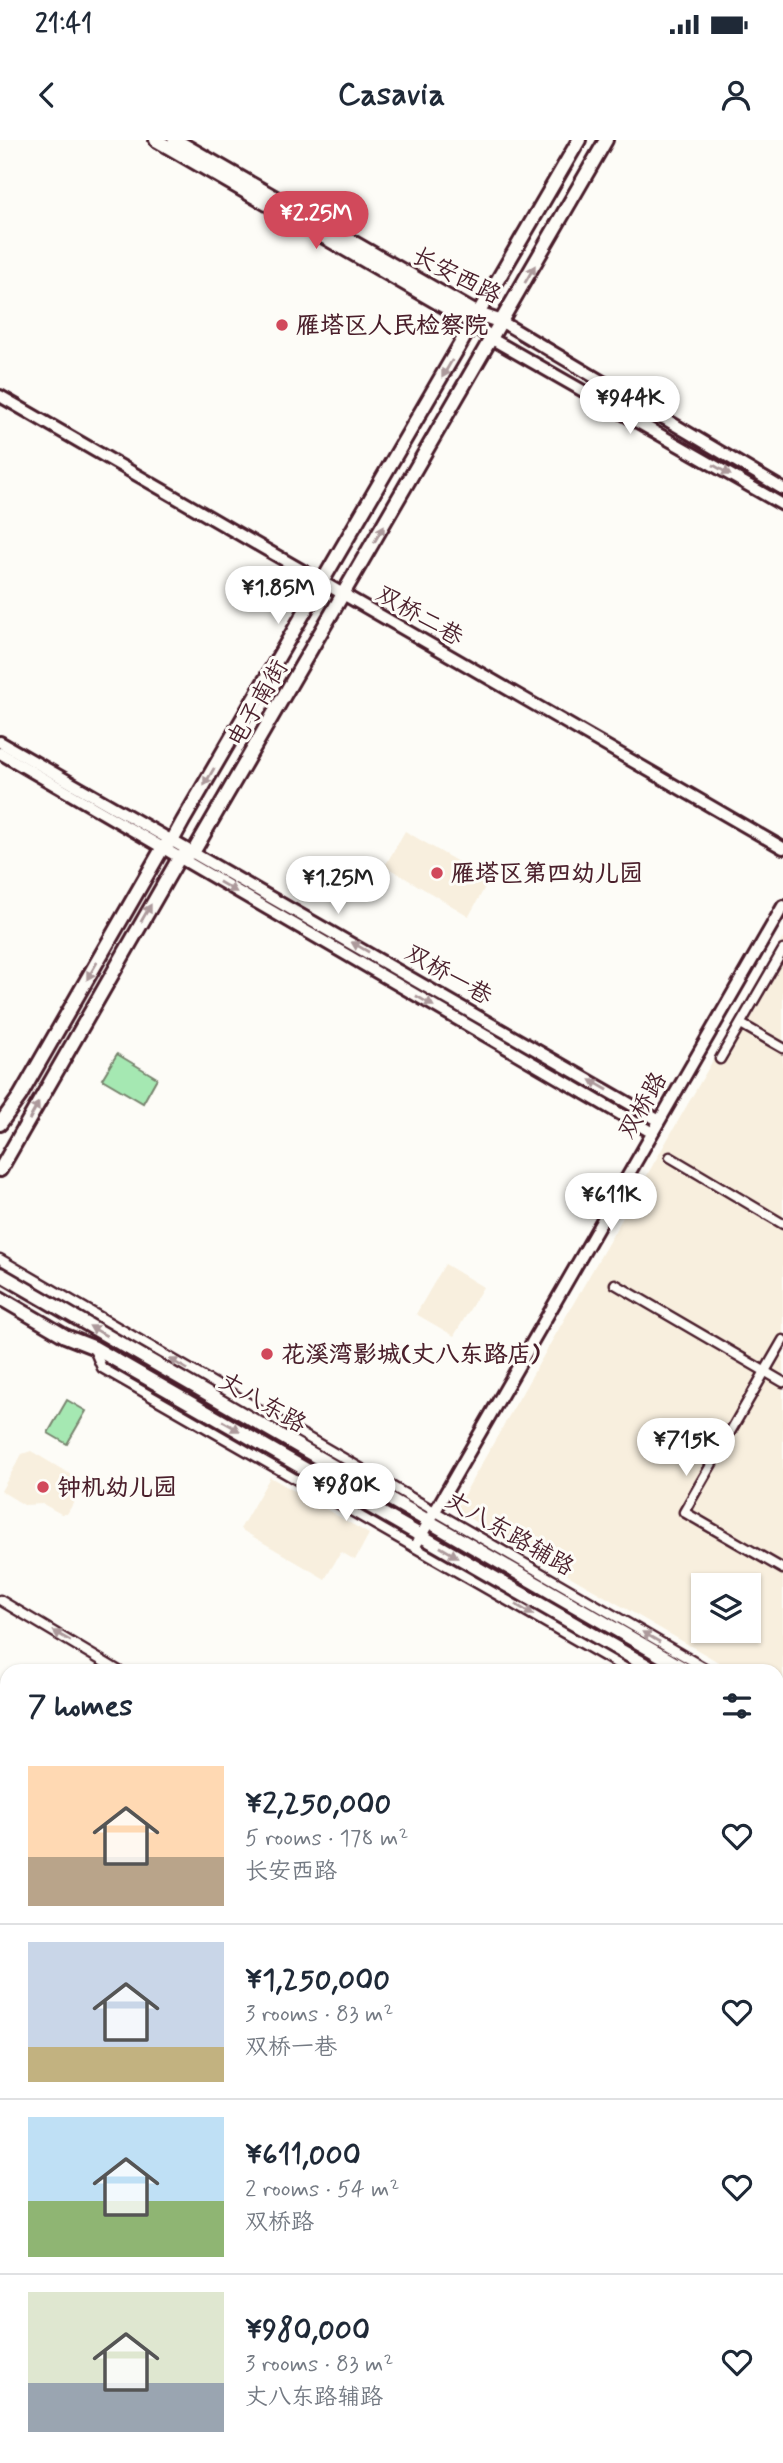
<!DOCTYPE html>
<meta charset="utf-8">
<style>
:root{--surface:#fff;--page:#f2f2f3;--text:#1f2937;--muted:#747a83;--line:#e0e1e3;--accent:#d1495b}
body{margin:0;font-family:Mynerve,"LXGW WenKai TC",sans-serif;background:var(--page);color:var(--text);height:100vh;display:flex;flex-direction:column;font-size:26px;white-space:nowrap}
*{box-sizing:border-box;margin:0}
p{font-size:23px;color:var(--muted)}
.icon{flex:none;width:38px;height:38px;fill:none;stroke:currentColor;stroke-width:2;stroke-linecap:round;stroke-linejoin:round}
.map{position:relative;flex:1;overflow:hidden}
.drawer{position:absolute;left:0px;top:1524px;width:784px;height:800px;display:flex;flex-direction:column;background:var(--surface);border-radius:21px 21px 0 0;box-shadow:0 2px 5px #0004}
.drawer>*{flex:none}
.fabs{position:absolute;left:691px;top:1433px;display:grid;gap:14px}
.fabs a{display:grid;place-items:center;width:70px;height:70px;border-radius:0px;background:var(--surface);box-shadow:0 2px 5px #0004;font-size:35px}
.price{position:absolute;translate:-50% -60px;padding:0 16px;border-radius:24px;background:#fff;color:#222;font-size:23px;line-height:46px;filter:drop-shadow(0 2px 4px #0008)}
.price::after{content:'';position:absolute;left:50%;top:42px;width:21px;height:16px;margin-left:-10px;background:inherit;clip-path:polygon(0 0,100% 0,50% 100%)}
.price.active{background:var(--accent);color:#fff}
ul{padding:0;list-style:none}
li{display:flex;align-items:center;gap:21px;height:175px;padding:0 28px}
li+li{border-top:2px solid var(--line)}
li span{display:grid;place-items:center;flex:none;width:196px;height:140px;border-radius:0px;color:#555}
li>.icon{margin-inline-start:auto}
span .icon{width:84px;height:84px;fill:#fffc;stroke-width:1}
li b{font-size:30px}
h2{display:flex;justify-content:space-between;align-items:center;height:84px;padding:0 28px;font-size:30px}
.status{display:flex;justify-content:space-between;align-items:center;height:49px;padding:0 35px;background:var(--surface);direction:ltr}
.status svg{height:19px;fill:currentColor}
header{display:flex;justify-content:space-between;align-items:center;height:91px;padding:0 28px;background:var(--surface);font-size:32px;font-weight:700}
.map>svg:first-child{display:block}
</style>
<div class="status"><b>21:41</b><svg viewBox="0 0 49 12"><path d="M0 12V9h3v3zM5 12V6h3v6zM10 12V3h3v9zM15 12V0h3v12zM26 1h20v11H26zM47 4h2v5h-2z"/></svg></div>
<header><svg class="icon" aria-label="back" viewBox="0 0 24 24"><path d="M15 5l-7 7 7 7"/></svg>Casavia<svg class="icon" aria-label="person" viewBox="0 0 24 24"><circle cx="12" cy="8" r="4"/><path d="M4 21q1-7 8-7t8 7"/></svg></header>
<div class="map">
<svg width="783" height="2323" viewBox="0 0 783 2323">
<rect width="100%" height="100%" fill="#fdfcf7"/>
<filter id="ink" filterUnits="userSpaceOnUse"><feTurbulence type="fractalNoise" baseFrequency=".0143" numOctaves="2"/><feDisplacementMap in="SourceGraphic" scale="14" xChannelSelector="R" yChannelSelector="G"/><feConvolveMatrix kernelMatrix="1 2 1 2 8 2 1 2 1" color-interpolation-filters="sRGB"/></filter>
<g filter="url(#ink)">
<g fill="#f8efde" fill-rule="evenodd">
<polygon points="405,691 489,740 469,776 385,726"/>
<path d="M 783,798 L 783,1560 L 777,1556 L 777,1531 L 734,1531 L 455,1370 ZM 704,1446 L 749,1446 L 749,1491 L 704,1491 Z"/>
<polygon points="445,1124 483,1147 454,1196 416,1174"/>
<polygon points="31,1311 85,1343 67,1374 61,1374 43,1364 24,1365 1,1351 22,1314"/>
<polygon points="270,1337 369,1394 355,1420 341,1412 325,1439 240,1389"/>
<polygon points="777,1636 783,1639 783,1943 777,1940"/>
<polygon points="314,2317 517,2317 513,2323 325,2323"/>
</g>
<g fill="#a5e8b2" stroke="#78846e" stroke-width="2">
<polygon points="117,914 157,938 143,963 102,939"/>
<polygon points="67,1260 86,1271 67,1304 48,1293"/>
<polygon points="0,2148 7,2152 7,2281 0,2277"/>
<polygon points="69,2317 245,2317 241,2323 79,2323"/>
<polygon points="442,2317 512,2317 508,2323 438,2323"/>
</g>
<g fill="none" stroke-linecap="round" stroke-linejoin="round">
<g stroke="#4a1f2b" stroke-width="13">
<g id="minor">
<polyline points="741,884 783,908"/>
<polyline points="720,919 783,810"/>
<polyline points="670,1017 783,1084"/>
<polyline points="0,1119 710,1531"/>
<polyline points="615,1144 783,1242"/>
<polyline points="783,1200 684,1372 783,1429"/>
<polyline points="93,1207 102,1228 630,1531"/>
<polyline points="0,1460 119,1531"/>
<polyline points="777,1570 783,1574"/>
<polyline points="777,1617 783,1620"/>
<polyline points="0,1848 7,1836"/>
<polyline points="0,1974 7,1978"/>
<polyline points="0,2046 7,2050"/>
<polyline points="0,2089 7,2093"/>
<polyline points="0,2142 7,2146"/>
</g>
</g>
<g stroke="#4a1f2b" stroke-width="16">
<g id="tertiary">
<polyline points="502,182 783,349"/>
<polyline points="492,199 783,365"/>
<polyline points="0,256 783,708"/>
<polyline points="0,602 658,980"/>
<polyline points="0,613 651,992"/>
<polyline points="415,1406 783,766"/>
<polyline points="777,1955 783,1958"/>
<polyline points="259,2323 262,2317"/>
</g>
</g>
<g stroke="#4a1f2b" stroke-width="18">
<g id="secondary">
<polyline points="156,0 473,183 492,199"/>
<polyline points="175,0 478,174 502,182"/>
<polyline points="0,984 20,956 163,707 172,701 183,681 579,0"/>
<polyline points="0,1030 179,718 194,711 606,0"/>
</g>
</g>
<g stroke="#4a1f2b" stroke-width="18">
<g id="primary">
<polyline points="0,1134 688,1531"/>
<polyline points="0,1158 65,1196 93,1207 656,1531"/>
<polyline points="777,1582 783,1586"/>
<polyline points="777,1602 783,1605"/>
<polyline points="0,2306 7,2310"/>
<polyline points="19,2317 29,2323"/>
</g>
</g>
<use href="#minor" stroke="#fdfcf7" stroke-width="8"/>
<use href="#tertiary" stroke="#fdfcf7" stroke-width="10"/>
<use href="#secondary" stroke="#fdfcf7" stroke-width="12"/>
<use href="#primary" stroke="#fdfcf7" stroke-width="12"/>
</g>
<defs><path id="oneway-solid" d="M-6-.8H1V-3.2L6.5 0L1 3.2V.8H-6Z" transform="scale(1.75)"/></defs>
<g fill="#ac999b">
<use href="#oneway-solid" transform="translate(530 134) rotate(-60)"/>
<use href="#oneway-solid" transform="translate(447 229) rotate(120)"/>
<use href="#oneway-solid" transform="translate(722 330) rotate(30)"/>
<use href="#oneway-solid" transform="translate(379 394) rotate(-60)"/>
<use href="#oneway-solid" transform="translate(209 637) rotate(120)"/>
<use href="#oneway-solid" transform="translate(228 747) rotate(30)"/>
<use href="#oneway-solid" transform="translate(146 773) rotate(-60)"/>
<use href="#oneway-solid" transform="translate(360 807) rotate(-150)"/>
<use href="#oneway-solid" transform="translate(92 831) rotate(120)"/>
<use href="#oneway-solid" transform="translate(425 861) rotate(30)"/>
<use href="#oneway-solid" transform="translate(599 945) rotate(-150)"/>
<use href="#oneway-solid" transform="translate(34 971) rotate(-62)"/>
<use href="#oneway-solid" transform="translate(98 1191) rotate(-150)"/>
<use href="#oneway-solid" transform="translate(178 1224) rotate(-150)"/>
<use href="#oneway-solid" transform="translate(231 1286) rotate(30)"/>
<use href="#oneway-solid" transform="translate(449 1412) rotate(30)"/>
<use href="#oneway-solid" transform="translate(525 1470) rotate(30)"/>
<use href="#oneway-solid" transform="translate(62 1496) rotate(-150)"/>
<use href="#oneway-solid" transform="translate(651 1497) rotate(-150)"/>
</g>
</g>
<g fill="#d1495b" stroke="#fdfcf7" stroke-width="2.5">
<circle cx="282" cy="185" r="7"/>
<circle cx="437" cy="733" r="7"/>
<circle cx="267" cy="1214" r="7"/>
<circle cx="43" cy="1347" r="7"/>
</g>
<g text-anchor="middle" stroke-width="6" stroke-linejoin="round" paint-order="stroke">
<g font-size="24" fill="#4a1f2b" stroke="#fdfcf7">
<text transform="translate(457 135) rotate(27)" y="8">长安西路</text>
<text transform="translate(420 475) rotate(30)" y="8">双桥二巷</text>
<text transform="translate(257 563) rotate(-60)" y="8">电子南街</text>
<text transform="translate(449 834) rotate(30)" y="8">双桥一巷</text>
<text transform="translate(642 965) rotate(-60)" y="8">双桥路</text>
<text transform="translate(263 1262) rotate(30)" y="8">丈八东路</text>
<text transform="translate(510 1393) rotate(30)" y="8">丈八东路辅路</text>
</g>
<g font-size="24" font-weight="bold" fill="#4a1f2b" stroke="#fdfcf7" text-anchor="start">
<text x="296" y="193">雁塔区人民检察院</text>
<text x="451" y="741">雁塔区第四幼儿园</text>
<text x="281" y="1222">花溪湾影城(丈八东路店)</text>
<text x="57" y="1355">钟机幼儿园</text>
</g>
</g>
</svg>
<div class="fabs">
<a><svg class="icon" aria-label="layers" viewBox="0 0 24 24"><path d="M12 4l9 5-9 5-9-5zM3 14l9 5 9-5"/></svg></a>
</div>
<b class="price active" style="left:316px;top:111px">¥2.25M</b>
<b class="price" style="left:630px;top:296px">¥944K</b>
<b class="price" style="left:278px;top:486px">¥1.85M</b>
<b class="price" style="left:338px;top:776px">¥1.25M</b>
<b class="price" style="left:611px;top:1093px">¥611K</b>
<b class="price" style="left:686px;top:1338px">¥715K</b>
<b class="price" style="left:346px;top:1383px">¥980K</b>
<section class="drawer">
<h2>7 homes<svg class="icon" aria-label="filters" viewBox="0 0 24 24"><path d="M4 7h16M4 17h16"/><circle cx="9" cy="7" r="2"/><circle cx="15" cy="17" r="2"/></svg></h2>
<ul>
<li><span style="background:linear-gradient(#ffd9b3 65%,#b9a48a 0)"><svg class="icon" aria-label="home" viewBox="0 0 24 24"><path d="M3 11l9-7 9 7M6 9v11h12V9"/></svg></span><div><b>¥2,250,000</b><p>5 rooms · 178 m²</p><p>长安西路</p></div><svg class="icon" aria-label="heart" viewBox="0 0 24 24"><path d="M12 20l-8-8c-3-5 5-10 8-4 3-6 11-1 8 4z"/></svg></li>
<li><span style="background:linear-gradient(#c9d6e8 75%,#c2b280 0)"><svg class="icon" aria-label="home" viewBox="0 0 24 24"><path d="M3 11l9-7 9 7M6 9v11h12V9"/></svg></span><div><b>¥1,250,000</b><p>3 rooms · 83 m²</p><p>双桥一巷</p></div><svg class="icon" aria-label="heart" viewBox="0 0 24 24"><path d="M12 20l-8-8c-3-5 5-10 8-4 3-6 11-1 8 4z"/></svg></li>
<li><span style="background:linear-gradient(#bfe0f5 60%,#8fb573 0)"><svg class="icon" aria-label="home" viewBox="0 0 24 24"><path d="M3 11l9-7 9 7M6 9v11h12V9"/></svg></span><div><b>¥611,000</b><p>2 rooms · 54 m²</p><p>双桥路</p></div><svg class="icon" aria-label="heart" viewBox="0 0 24 24"><path d="M12 20l-8-8c-3-5 5-10 8-4 3-6 11-1 8 4z"/></svg></li>
<li><span style="background:linear-gradient(#dfe7d0 65%,#9aa5b1 0)"><svg class="icon" aria-label="home" viewBox="0 0 24 24"><path d="M3 11l9-7 9 7M6 9v11h12V9"/></svg></span><div><b>¥980,000</b><p>3 rooms · 83 m²</p><p>丈八东路辅路</p></div><svg class="icon" aria-label="heart" viewBox="0 0 24 24"><path d="M12 20l-8-8c-3-5 5-10 8-4 3-6 11-1 8 4z"/></svg></li>
</ul>
</section>
</div>
